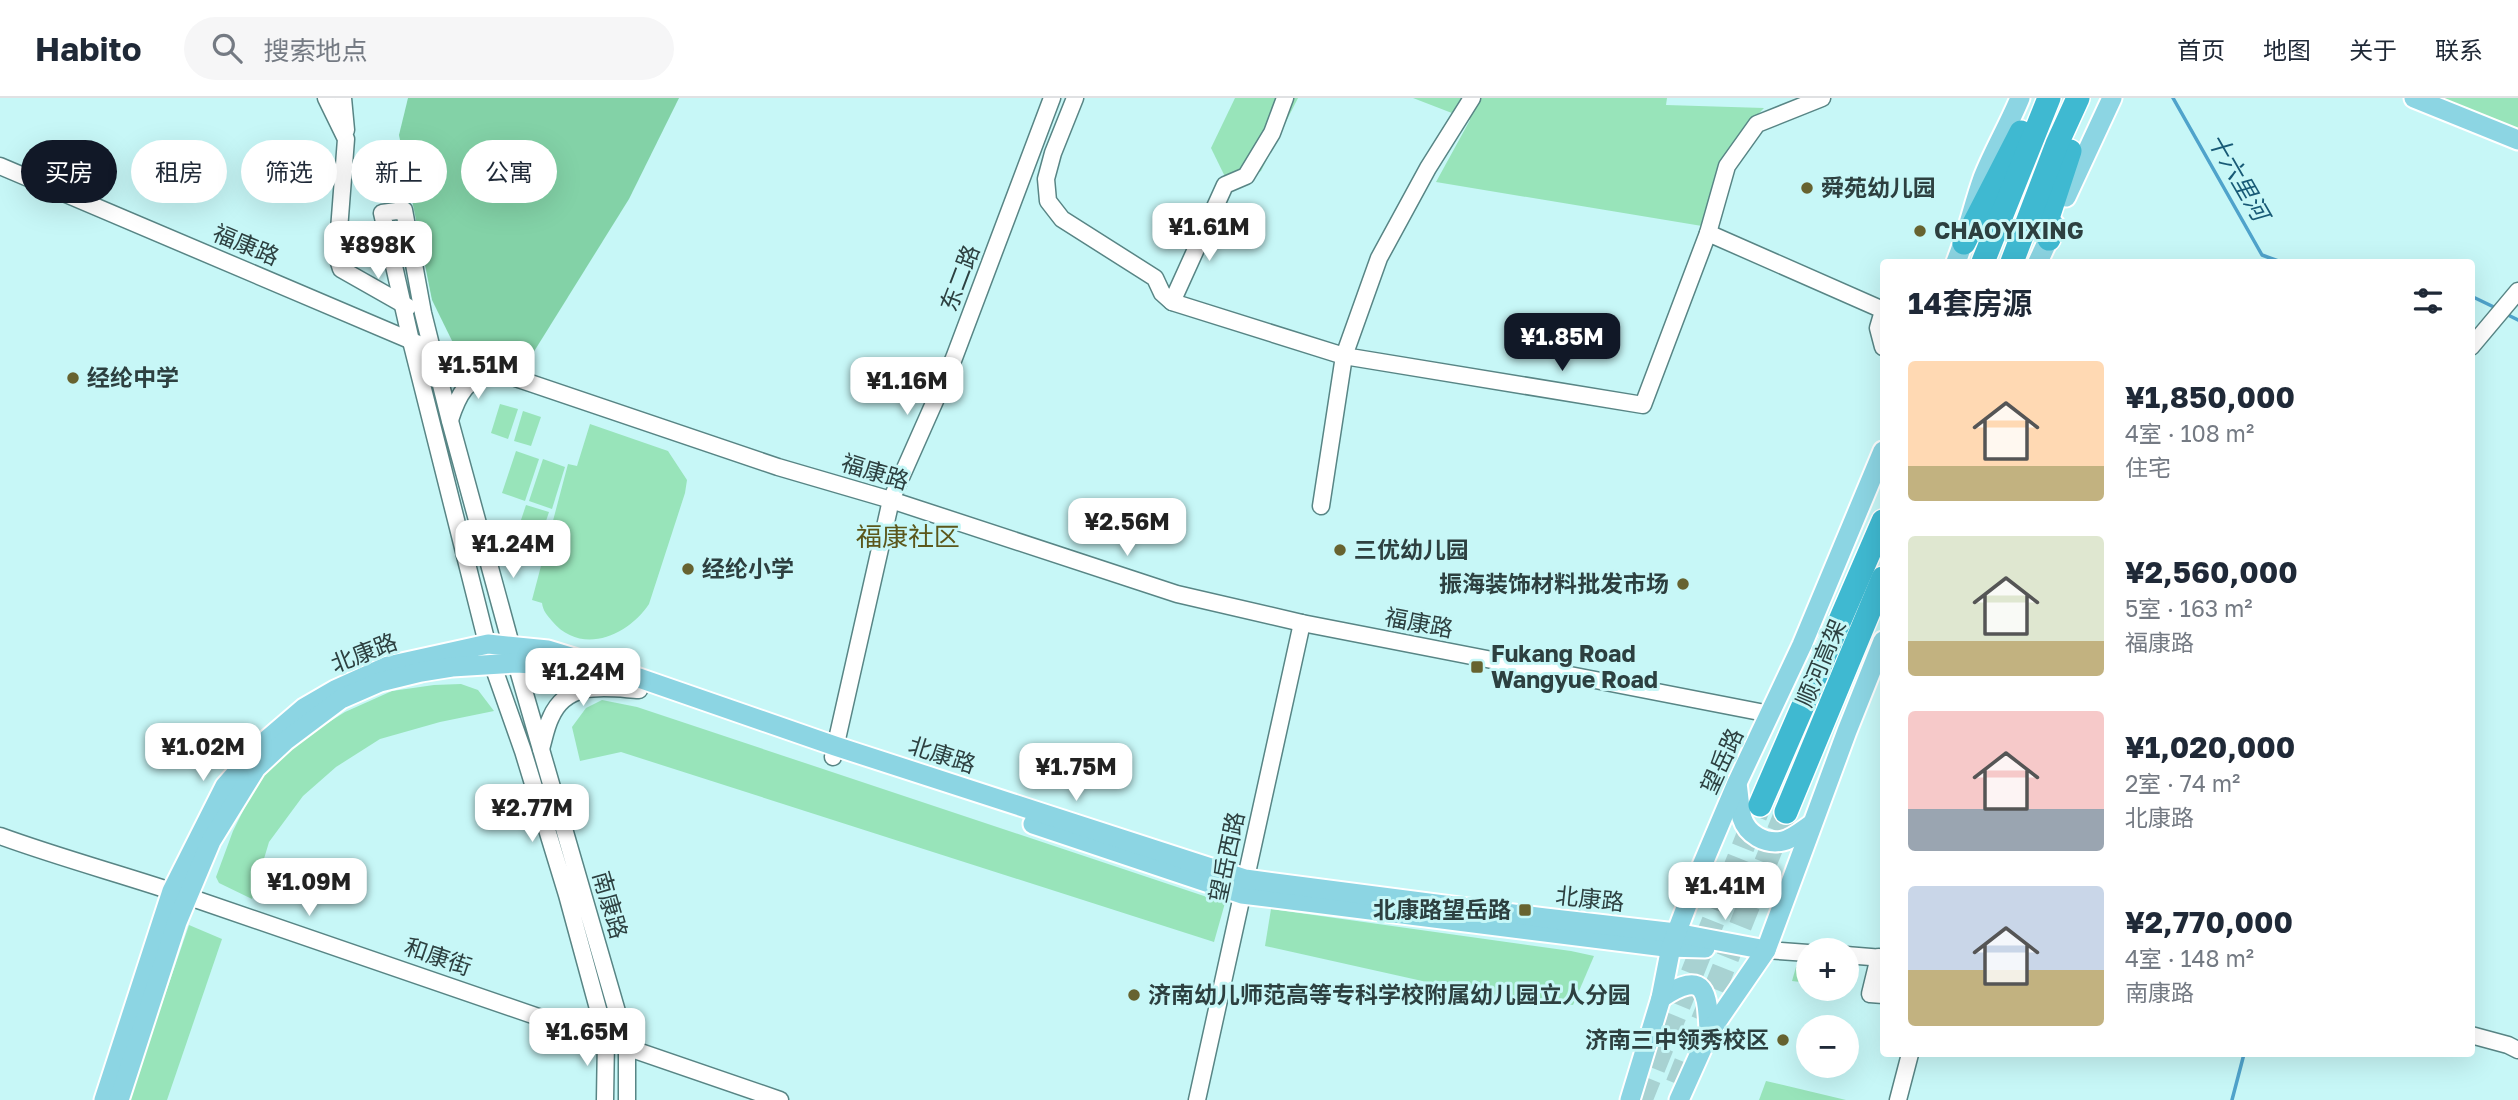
<!DOCTYPE html>
<html lang="zh">
<meta charset="utf-8">
<style>
:root{--surface:#fff;--page:#f6f6f7;--text:#1f2937;--muted:#747a83;--line:#e0e1e3;--accent:#111827}
body{margin:0;font-family:"Golos Text","Noto Sans SC",sans-serif;background:var(--page);color:var(--text);height:100vh;display:flex;flex-direction:column;font-size:26px;white-space:nowrap}
*{box-sizing:border-box;margin:0}
p{font-size:23px;color:var(--muted)}
.icon{flex:none;width:38px;height:38px;fill:none;stroke:currentColor;stroke-width:2;stroke-linecap:round;stroke-linejoin:round}
.map{position:relative;flex:1;overflow:hidden}
.side{position:absolute;left:1880px;top:161px;width:595px;height:798px;display:flex;flex-direction:column;background:var(--surface);border-radius:7px;box-shadow:0 7px 28px #0002}
.side>*{flex:none}
.hud{position:absolute;left:21px;top:42px;width:665px;height:63px;display:flex;gap:14px}
.buttons{position:absolute;left:1796px;top:840px;display:grid;gap:14px}
.buttons a{display:grid;place-items:center;width:63px;height:63px;border-radius:50%;background:var(--surface);box-shadow:0 7px 28px #0002;font-size:35px}
.price{position:absolute;translate:-50% -60px;padding:0 16px;border-radius:14px;background:#fff;color:#222;font-size:23px;line-height:46px;filter:drop-shadow(0 2px 4px #0008)}
.price::after{content:'';position:absolute;left:50%;top:42px;width:21px;height:16px;margin-left:-10px;background:inherit;clip-path:polygon(0 0,100% 0,50% 100%)}
.price.active{background:var(--accent);color:#fff}
ul{padding:0;list-style:none}
li{display:flex;align-items:center;gap:21px;height:175px;padding:0 28px}
li span{display:grid;place-items:center;flex:none;width:196px;height:140px;border-radius:7px;color:#555}
li>.icon{margin-inline-start:auto}
span .icon{width:84px;height:84px;fill:#fffc;stroke-width:1}
li b{font-size:30px}
h2{display:flex;justify-content:space-between;align-items:center;height:84px;padding:0 28px;font-size:30px}
.chip{padding:0 24px;border-radius:32px;background:var(--surface);box-shadow:0 7px 28px #0002;font-size:24px;line-height:63px}
.chip.active{background:var(--accent);color:#fff}
header{display:flex;align-items:center;gap:42px;box-sizing:border-box;height:98px;padding:0 35px;background:var(--surface);border-bottom:2px solid var(--line)}
header strong{font-size:33px}
nav{display:flex;gap:38px;margin-inline-start:auto;font-size:24px}
.search{width:490px;height:63px;background:var(--page);display:flex;align-items:center;gap:18px;box-sizing:border-box;padding:0 24px;border-radius:38px;color:var(--muted);font-size:26px}
.map>svg:first-child{display:block}
</style>
<header>
<strong>Habito</strong>
<div class="search"><svg class="icon" aria-label="search" viewBox="0 0 24 24"><circle cx="10" cy="10" r="6"/><path d="M15 15l6 6"/></svg>搜索地点</div>
<nav><a>首页</a><a>地图</a><a>关于</a><a>联系</a></nav>
</header>
<div class="map">
<svg width="2518" height="1002" viewBox="0 0 2518 1002">
<rect width="100%" height="100%" fill="#c7f7f7"/>
<g fill="#98e4ba">
<polygon points="1235,0 1298,0 1261,73 1231,91 1211,50"/>
<polygon points="1413,0 1667,0 1666,7 1764,10 1742,33 1720,67 1702,128 1436,84 1470,22"/>
<polygon points="2431,0 2518,0 2518,36"/>
<polygon points="500,306 518,311 508,341 491,335"/>
<polygon points="523,313 541,319 531,348 514,343"/>
<path d="M 590,326 L 668,353 L 687,382 L 685,395 L 649,506 C 628,538 581,558 552,523 C 547,517 543,513 542,505 L 532,502 L 568,366 L 577,368 Z"/>
<polygon points="516,353 539,361 525,403 502,395"/>
<polygon points="543,361 565,369 552,411 529,403"/>
<polygon points="526,407 549,414 535,456 512,449"/>
<polygon points="461,586 478,592 494,613 440,624 380,641 336,669 303,698 269,744 252,801 219,785 216,779 233,733 260,679 305,639 345,614 392,593 434,587"/>
<polygon points="602,602 637,609 1225,805 1214,844 621,654 580,663 572,629 586,610"/>
<polygon points="1271,811 1571,853 1594,858 1573,907 1467,893 1265,848"/>
<polygon points="189,827 222,841 167,1002 129,1002"/>
<polygon points="1796,869 1808,870 1808,885 1792,883"/>
<polygon points="1766,983 1846,1002 1759,1002"/>
</g>
<polygon fill="#83d2a7" points="408,0 679,0 629,101 525,268 457,253 432,202 399,37"/>
<g fill="none" stroke-linecap="round" stroke-linejoin="round">
<g stroke="#4fa3cb" stroke-width="3.5">
<polyline points="2173,0 2262,157 2281,164"/>
<polyline points="2471,198 2498,211"/>
<polyline points="2504,215 2518,222"/>
<polyline points="2232,1002 2244,956"/>
</g>
<g stroke="#a8d2d2" stroke-width="23" stroke-dasharray="23 11" stroke-linecap="butt">
<polyline points="1677,986 1786,714"/>
<polyline points="1641,1002 1760,707"/>
</g>
<g stroke="#588585" stroke-width="19">
<g id="minor">
<polyline points="326,0 346,41 337,158 341,171 408,209"/>
<polyline points="343,0 346,32"/>
<polyline points="1075,0 1053,55 1046,81 1048,103 1062,121 1155,180 1162,195 1172,204"/>
<polyline points="1285,0 1272,35 1246,78 1225,87 1172,204 1344,258 1321,408"/>
<polyline points="1472,0 1428,70 1379,160 1344,258 1643,307 1708,135 1883,212"/>
<polyline points="0,68 433,252 778,369 891,402 1177,496 1302,525 1770,616"/>
<polyline points="1708,135 1727,68 1757,26 1822,0"/>
<polyline points="1883,213 1878,230 1883,249"/>
<polyline points="2471,249 2518,193"/>
<path d="M 450,322 C 459,294 466,284 493,270"/>
<path d="M 541,651 C 544,641 546,629 551,619 C 567,582 606,590 639,592"/>
<polyline points="833,659 891,402 954,260 1052,0"/>
<path d="M 0,738 C 63,761 128,778 192,800 C 388,866 584,933 780,1002"/>
<polyline points="1766,852 1808,855"/>
<polyline points="1846,857 1883,860"/>
<polyline points="1879,859 1870,896 1883,897"/>
<polyline points="2471,937 2508,947 2518,952"/>
<polyline points="605,1002 606,940 567,797 523,653 492,565 411,243 382,115 404,112 423,215 450,323 516,565 627,948 627,1002"/>
<polyline points="1197,1002 1302,525"/>
<polyline points="1898,1002 1910,956"/>
</g>
</g>
<g stroke="#fff" stroke-width="23">
<g id="major">
<polyline points="2414,0 2518,42"/>
<polyline points="2066,99 2112,0"/>
<path d="M 1956,164 C 1967,137 1973,108 1983,80 C 1993,54 2009,27 2020,0"/>
<polyline points="2038,164 2055,127"/>
<path d="M 1737,686 C 1739,697 1739,709 1742,720 C 1747,736 1765,747 1783,743 C 1793,741 1803,732 1812,726"/>
<polyline points="1033,726 1242,796 1665,849 1705,850"/>
<path d="M 1661,900 C 1706,870 1708,895 1709,935"/>
<polyline points="104,1002 172,793 225,688 262,646 304,610 335,592 388,568 488,546 548,552 639,580 835,648 1245,781 1545,820 1676,835 1766,852"/>
<polyline points="119,1002 177,824 211,743 256,670 285,643 341,601 380,584 421,574 452,569 516,565 549,567 580,573"/>
<polyline points="1630,1002 1661,900 1671,849 1701,770 1737,685 1802,547 1883,353"/>
<polyline points="1679,1002 1709,935 1766,852 1847,633 1883,543"/>
</g>
</g>
<g stroke="#fff" stroke-width="26">
<g id="highway">
<polyline points="2049,141 2049,117 2070,53"/>
<polyline points="1964,145 2021,34"/>
<polyline points="1983,164 2049,0"/>
<polyline points="2012,164 2057,46 2078,0"/>
<polyline points="1760,707 1883,423"/>
<polyline points="1786,714 1883,480"/>
</g>
</g>
<use href="#minor" stroke="#fff" stroke-width="16"/>
<use href="#major" stroke="#8cd5e3" stroke-width="19"/>
<use href="#highway" stroke="#3fb9d1" stroke-width="23"/>
</g>
<g fill="#676330" stroke="#c7f7f7" stroke-width="2.5">
<circle cx="1807" cy="90" r="7"/>
<circle cx="1920" cy="133" r="7"/>
<circle cx="73" cy="280" r="7"/>
<circle cx="1340" cy="452" r="7"/>
<circle cx="688" cy="471" r="7"/>
<circle cx="1683" cy="486" r="7"/>
<rect x="1470" y="562" width="14" height="14" rx="3.5"/>
<rect x="1518" y="805" width="14" height="14" rx="3.5"/>
<circle cx="1134" cy="897" r="7"/>
<circle cx="1783" cy="942" r="7"/>
</g>
<g text-anchor="middle" stroke-width="6" stroke-linejoin="round" paint-order="stroke">
<g font-size="23" font-weight="bold" fill="#2d4040" stroke="#c7f7f7" text-anchor="start">
<text x="1821" y="98">舜苑幼儿园</text>
<text x="1934" y="141">CHAOYIXING</text>
<text x="87" y="288">经纶中学</text>
<text x="1354" y="460">三优幼儿园</text>
<text x="702" y="479">经纶小学</text>
<text x="1669" y="494" text-anchor="end">振海装饰材料批发市场</text>
<text x="1491" y="564">Fukang Road<tspan x="1491" dy="26">Wangyue Road</tspan></text>
<text x="1511" y="820" text-anchor="end">北康路望岳路</text>
<text x="1148" y="905">济南幼儿师范高等专科学校附属幼儿园立人分园</text>
<text x="1769" y="950" text-anchor="end">济南三中领秀校区</text>
</g>
<g font-size="23" fill="#2d4040" stroke="#c7f7f7">
<text transform="translate(246 147) rotate(23)" y="8">福康路</text>
<text transform="translate(960 180) rotate(-69)" y="8">东二路</text>
<text transform="translate(875 374) rotate(17)" y="8">福康路</text>
<text transform="translate(1419 525) rotate(11)" y="8">福康路</text>
<text transform="translate(364 555) rotate(-21)" y="8">北康路</text>
<text transform="translate(1821 565) rotate(-67)" y="8">顺河高架</text>
<text transform="translate(942 657) rotate(18)" y="8">北康路</text>
<text transform="translate(1722 663) rotate(-65)" y="8">望岳路</text>
<text transform="translate(1227 759) rotate(-78)" y="8">望岳西路</text>
<text transform="translate(1590 801) rotate(6)" y="8">北康路</text>
<text transform="translate(610 807) rotate(74)" y="8">南康路</text>
<text transform="translate(438 859) rotate(19)" y="8">和康街</text>
</g>
<g font-size="24" font-style="italic" fill="#185a76" stroke="#c7f7f7">
<text transform="translate(2238 79) rotate(60)" y="8">十六里河</text>
</g>
<g font-size="26" fill="#5b571b" stroke="#c7f7f7">
<text x="908" y="448">福康社区</text>
</g>
</g>
</svg>
<div class="buttons">
<a>+</a>
<a>−</a>
</div>
<b class="price" style="left:1209px;top:165px">¥1.61M</b>
<b class="price" style="left:378px;top:183px">¥898K</b>
<b class="price active" style="left:1562px;top:275px">¥1.85M</b>
<b class="price" style="left:478px;top:303px">¥1.51M</b>
<b class="price" style="left:907px;top:319px">¥1.16M</b>
<b class="price" style="left:1127px;top:460px">¥2.56M</b>
<b class="price" style="left:513px;top:482px">¥1.24M</b>
<b class="price" style="left:583px;top:610px">¥1.24M</b>
<b class="price" style="left:203px;top:685px">¥1.02M</b>
<b class="price" style="left:1076px;top:705px">¥1.75M</b>
<b class="price" style="left:532px;top:746px">¥2.77M</b>
<b class="price" style="left:309px;top:820px">¥1.09M</b>
<b class="price" style="left:1725px;top:824px">¥1.41M</b>
<b class="price" style="left:587px;top:970px">¥1.65M</b>
<div class="hud">
<a class="chip active">买房</a>
<a class="chip">租房</a>
<a class="chip">筛选</a>
<a class="chip">新上</a>
<a class="chip">公寓</a>
</div>
<section class="side">
<h2>14套房源<svg class="icon" aria-label="filters" viewBox="0 0 24 24"><path d="M4 7h16M4 17h16"/><circle cx="9" cy="7" r="2"/><circle cx="15" cy="17" r="2"/></svg></h2>
<ul>
<li><span style="background:linear-gradient(#ffd9b3 75%,#c2b280 0)"><svg class="icon" aria-label="home" viewBox="0 0 24 24"><path d="M3 11l9-7 9 7M6 9v11h12V9"/></svg></span><div><b>¥1,850,000</b><p>4室 · 108 m²</p><p>住宅</p></div></li>
<li><span style="background:linear-gradient(#dfe7d0 75%,#c2b280 0)"><svg class="icon" aria-label="home" viewBox="0 0 24 24"><path d="M3 11l9-7 9 7M6 9v11h12V9"/></svg></span><div><b>¥2,560,000</b><p>5室 · 163 m²</p><p>福康路</p></div></li>
<li><span style="background:linear-gradient(#f6c9c9 70%,#9aa5b1 0)"><svg class="icon" aria-label="home" viewBox="0 0 24 24"><path d="M3 11l9-7 9 7M6 9v11h12V9"/></svg></span><div><b>¥1,020,000</b><p>2室 · 74 m²</p><p>北康路</p></div></li>
<li><span style="background:linear-gradient(#c9d6e8 60%,#c2b280 0)"><svg class="icon" aria-label="home" viewBox="0 0 24 24"><path d="M3 11l9-7 9 7M6 9v11h12V9"/></svg></span><div><b>¥2,770,000</b><p>4室 · 148 m²</p><p>南康路</p></div></li>
</ul>
</section>
</div>
